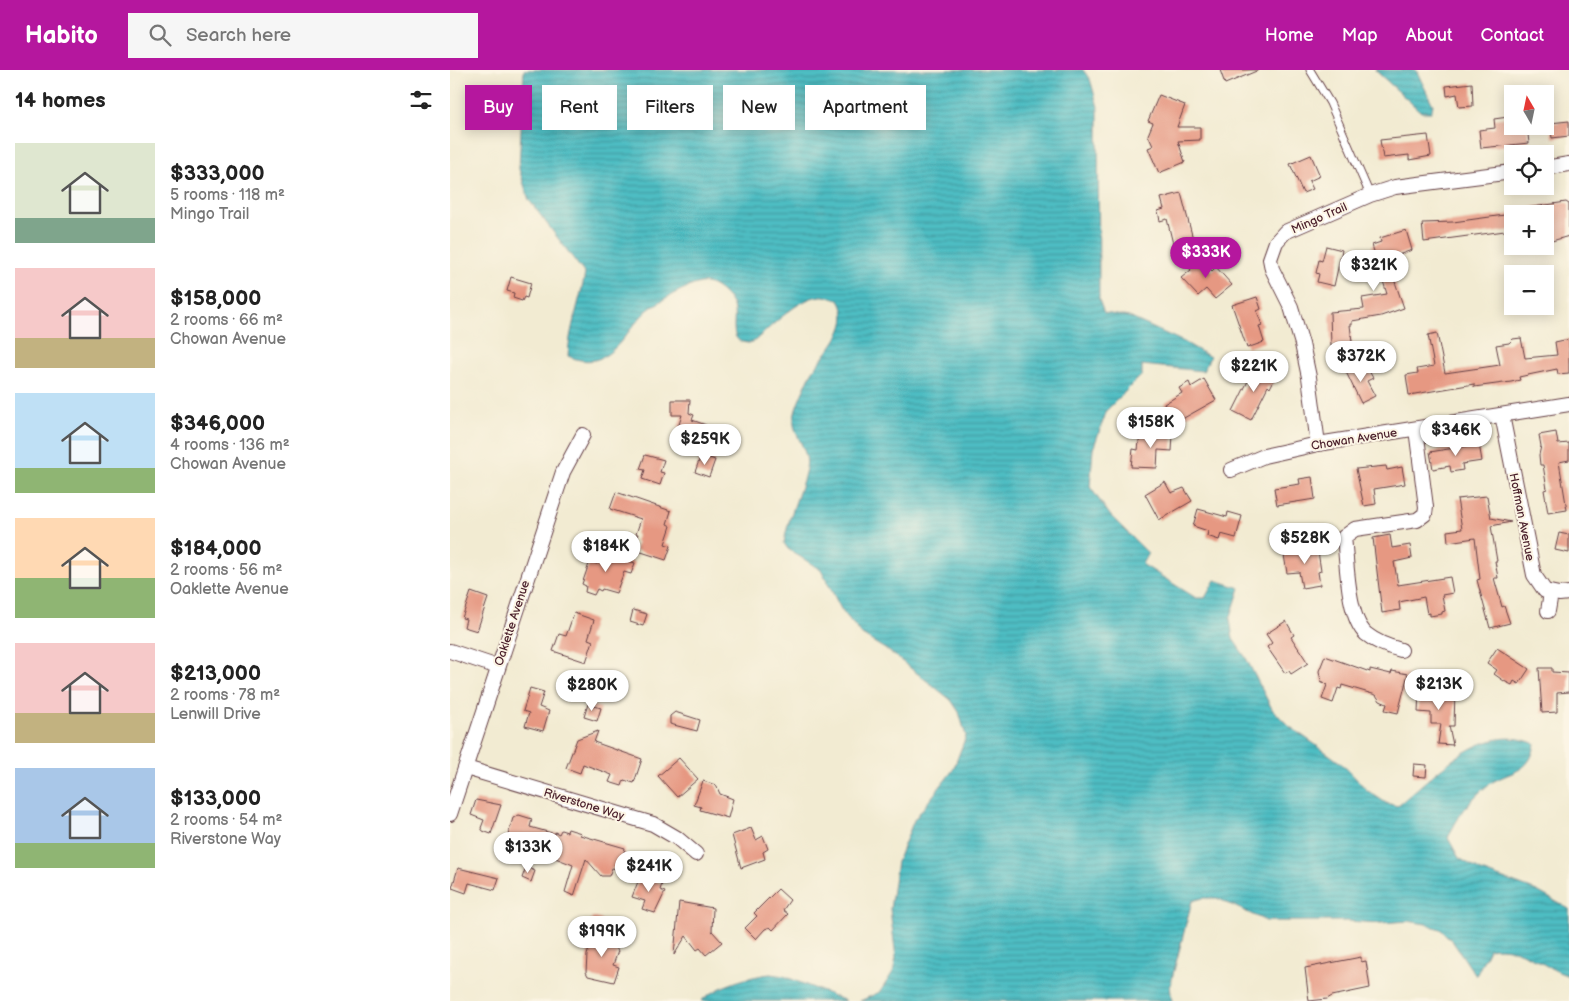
<!DOCTYPE html>
<meta charset="utf-8">
<style>
:root{--surface:#fff;--page:#f6f6f6;--text:#222;--muted:#767676;--accent:#b5179e}
body{margin:0;font-family:"Balsamiq Sans",sans-serif;background:var(--page);color:var(--text);height:100vh;display:flex;flex-direction:column;font-size:19px;white-space:nowrap}
*{box-sizing:border-box;margin:0}
p{font-size:16px;color:var(--muted)}
.icon{flex:none;width:28px;height:28px;fill:none;stroke:currentColor;stroke-width:2;stroke-linecap:round;stroke-linejoin:round}
.map{position:relative;flex:1;overflow:hidden}
.drawer{display:flex;flex-direction:column;background:var(--surface);width:450px}
.drawer>*{flex:none}
.banner{position:absolute;left:15px;top:15px;width:475px;height:45px;display:flex;gap:10px}
.needle{width:32px;rotate:351deg}
.controls{position:absolute;left:1054px;top:15px;display:grid;gap:10px}
.controls a{display:grid;place-items:center;width:50px;height:50px;border-radius:0px;background:var(--surface);box-shadow:0 2px 12px #0003;font-size:25px}
.price{position:absolute;translate:-50% -42px;padding:0 11px;border-radius:18px;background:#fff;color:#222;font-size:16px;line-height:32px;filter:drop-shadow(0 1px 2px #0008)}
.price::after{content:'';position:absolute;left:50%;top:30px;width:15px;height:11px;margin-left:-8px;background:inherit;clip-path:polygon(0 0,100% 0,50% 100%)}
.price.on{background:var(--accent);color:#fff}
ul{padding:0;list-style:none}
li{display:flex;align-items:center;gap:15px;height:125px;padding:0 15px}
li span{display:grid;place-items:center;flex:none;width:140px;height:100px;border-radius:0px;color:#555}
li>.icon{margin-inline-start:auto}
span .icon{width:60px;height:60px;fill:#fffc;stroke-width:1}
li b{font-size:21px}
h2{display:flex;justify-content:space-between;align-items:center;height:60px;padding:0 15px;font-size:21px}
.pill{padding:0 18px;border-radius:0px;background:var(--surface);box-shadow:0 2px 12px #0003;font-size:18px;line-height:45px}
.pill.on{background:var(--accent);color:#fff}
header{display:flex;align-items:center;gap:30px;box-sizing:border-box;height:70px;padding:0 25px;background:var(--accent);color:#fff}
header strong{font-size:24px}
nav{display:flex;gap:28px;margin-inline-start:auto;font-size:18px}
.search{width:350px;height:45px;background:var(--page);display:flex;align-items:center;gap:12px;box-sizing:border-box;padding:0 18px;border-radius:0px;color:var(--muted);font-size:19px}
main{display:flex;flex:1;min-height:0}
.map>svg:first-child{display:block}
</style>
<header>
<strong>Habito</strong>
<div class="search"><svg class="icon" aria-label="search" viewBox="0 0 24 24"><circle cx="10" cy="10" r="6"/><path d="M15 15l6 6"/></svg>Search here</div>
<nav><a>Home</a><a>Map</a><a>About</a><a>Contact</a></nav>
</header>
<main>
<section class="drawer">
<h2>14 homes<svg class="icon" aria-label="filters" viewBox="0 0 24 24"><path d="M4 7h16M4 17h16"/><circle cx="9" cy="7" r="2"/><circle cx="15" cy="17" r="2"/></svg></h2>
<ul>
<li><span style="background:linear-gradient(#dfe7d0 75%,#7fa58c 0)"><svg class="icon" aria-label="home" viewBox="0 0 24 24"><path d="M3 11l9-7 9 7M6 9v11h12V9"/></svg></span><div><b>$333,000</b><p>5 rooms · 118 m²</p><p>Mingo Trail</p></div></li>
<li><span style="background:linear-gradient(#f6c9c9 70%,#c2b280 0)"><svg class="icon" aria-label="home" viewBox="0 0 24 24"><path d="M3 11l9-7 9 7M6 9v11h12V9"/></svg></span><div><b>$158,000</b><p>2 rooms · 66 m²</p><p>Chowan Avenue</p></div></li>
<li><span style="background:linear-gradient(#bfe0f5 75%,#8fb573 0)"><svg class="icon" aria-label="home" viewBox="0 0 24 24"><path d="M3 11l9-7 9 7M6 9v11h12V9"/></svg></span><div><b>$346,000</b><p>4 rooms · 136 m²</p><p>Chowan Avenue</p></div></li>
<li><span style="background:linear-gradient(#ffd9b3 60%,#8fb573 0)"><svg class="icon" aria-label="home" viewBox="0 0 24 24"><path d="M3 11l9-7 9 7M6 9v11h12V9"/></svg></span><div><b>$184,000</b><p>2 rooms · 56 m²</p><p>Oaklette Avenue</p></div></li>
<li><span style="background:linear-gradient(#f6c9c9 70%,#c2b280 0)"><svg class="icon" aria-label="home" viewBox="0 0 24 24"><path d="M3 11l9-7 9 7M6 9v11h12V9"/></svg></span><div><b>$213,000</b><p>2 rooms · 78 m²</p><p>Lenwill Drive</p></div></li>
<li><span style="background:linear-gradient(#a9c7e8 75%,#8fb573 0)"><svg class="icon" aria-label="home" viewBox="0 0 24 24"><path d="M3 11l9-7 9 7M6 9v11h12V9"/></svg></span><div><b>$133,000</b><p>2 rooms · 54 m²</p><p>Riverstone Way</p></div></li>
</ul>
</section>
<div class="map">
<svg width="1119" height="931" viewBox="0 0 1119 931">
<defs>
<pattern id="water-rules" width="6" height="5" patternUnits="userSpaceOnUse" patternTransform="scale(1.25)"><rect width="6" height="5" fill="#4ebdc3"/><path d="M0 2.5h6" fill="none" stroke="#43999f"/></pattern>
</defs>
<rect width="100%" height="100%" fill="#fcf5e5"/>
<filter id="ink" filterUnits="userSpaceOnUse"><feTurbulence type="fractalNoise" baseFrequency=".02" numOctaves="2"/><feDisplacementMap in="SourceGraphic" scale="10" xChannelSelector="R" yChannelSelector="G"/><feConvolveMatrix kernelMatrix="1 2 1 2 8 2 1 2 1" color-interpolation-filters="sRGB"/></filter>
<filter id="wash" filterUnits="userSpaceOnUse"><feTurbulence type="fractalNoise" baseFrequency=".0096" numOctaves="4" result="noise"/><feDisplacementMap in="SourceGraphic" scale="20" xChannelSelector="R" yChannelSelector="G"/><feGaussianBlur stdDeviation="1.12" result="paint"/><feColorMatrix in="noise" values="0 0 0 0 0 0 0 0 0 0 0 0 0 0 0 0 0 1.4 0 .05"/><feComposite in="paint" operator="in"/></filter>
<g filter="url(#wash)">
<rect width="100%" height="100%" fill="#f2ebd2"/>
<g fill="url(#water-rules)" stroke="#4c6e77">
<path d="M 74,0 L 633,0 L 640,9 L 648,37 L 649,230 L 654,243 L 679,247 L 734,272 L 760,287 L 753,301 L 692,295 L 692,305 L 657,340 L 643,379 L 640,417 L 660,445 L 698,483 L 692,494 L 746,528 L 755,528 L 765,510 L 790,518 L 780,549 L 783,569 L 796,588 L 822,639 L 839,656 L 891,693 L 918,721 L 936,733 L 947,736 C 984,706 1033,650 1085,674 C 1080,705 1059,700 1038,715 C 1021,728 1006,749 998,768 L 1009,788 L 1031,801 L 1087,821 L 1119,839 L 1119,906 C 1091,897 1070,873 1039,879 L 1026,906 L 1003,872 L 990,859 L 976,854 L 958,851 L 930,853 L 897,851 L 816,851 L 767,828 L 753,828 L 742,831 L 720,916 L 722,931 L 410,931 L 430,922 L 443,902 L 446,888 L 440,839 L 447,792 L 464,750 L 503,700 L 516,666 L 509,642 L 501,630 L 440,582 L 412,565 L 391,539 L 371,500 L 338,479 L 334,473 C 338,447 350,425 356,399 C 360,383 347,370 344,355 C 342,342 354,320 359,308 C 370,285 407,259 389,230 C 383,229 376,225 370,226 C 348,228 319,259 302,273 C 275,274 288,252 283,236 C 279,226 262,210 250,213 C 234,217 213,229 199,239 C 173,261 161,305 118,286 C 119,259 130,232 135,204 L 79,130 L 69,99 Z"/>
<polygon points="925,0 966,0 983,35 981,42 971,42"/>
<path d="M 320,904 L 334,906 L 396,931 L 251,931 C 269,915 297,907 320,904 Z"/>
</g>
<g id="blocks">
<g fill="#e69882">
<polygon points="770,0 809,0 775,14"/>
<polygon points="1022,13 1023,36 1009,37 1007,24 997,26 996,16"/>
<polygon points="709,25 735,35 727,57 750,57 750,70 728,71 735,92 709,103 698,78 703,76 698,65 703,53 698,51"/>
<polygon points="1058,47 1059,56 1077,56 1079,73 1031,78 1029,60 1045,58 1044,49"/>
<polygon points="1119,51 1119,66 1102,68 1100,53"/>
<polygon points="978,65 981,86 959,90 959,85 933,88 930,70"/>
<polygon points="861,85 870,106 859,111 863,119 853,123 840,94"/>
<polygon points="731,123 743,169 723,174 717,149 710,151 708,141 714,139 711,128"/>
<polygon points="1116,132 1119,134 1119,166 1095,173 1095,144 1076,144 1076,138"/>
<polygon points="1062,144 1062,160 974,172 972,153 1003,152"/>
<polygon points="956,160 962,180 945,186 951,206 944,209 954,238 931,246 902,251 902,255 900,255 903,280 886,282 885,276 881,276 880,242 914,239 912,228 937,224 922,175 931,172 930,168"/>
<polygon points="876,176 892,180 884,216 867,212 869,204 866,203 869,190 872,191"/>
<polygon points="749,186 762,201 766,197 782,215 765,229 756,219 748,226 731,208 741,200 738,196"/>
<polygon points="61,207 81,213 77,228 74,227 72,231 63,228 64,223 57,221"/>
<polygon points="807,227 811,239 807,241 812,255 809,256 814,272 797,278 782,235"/>
<polygon points="987,263 995,303 1050,295 1046,275 1059,273 1063,269 1071,268 1075,288 1107,285 1105,272 1119,269 1119,303 1108,304 1107,299 1078,305 1069,307 1070,310 1061,312 1024,317 1024,314 959,325 956,305 968,303 967,299 984,296 978,265"/>
<polygon points="910,295 913,301 918,299 923,308 917,311 925,326 911,333 896,302"/>
<polygon points="805,297 826,306 820,318 818,316 801,350 783,341"/>
<polygon points="754,309 766,330 725,353 714,334 732,323 729,318 739,312 741,317"/>
<polygon points="222,330 240,330 239,343 244,345 242,350 256,355 255,357 259,358 254,373 226,364 232,345 222,345"/>
<polygon points="1106,362 1108,374 1119,373 1119,390 1109,392 1117,440 1098,443 1094,420 1097,419 1093,395 1090,395 1089,385 1091,376 1089,365"/>
<polygon points="690,363 723,364 722,381 708,380 707,398 681,397 683,379 688,380"/>
<polygon points="1029,374 1032,391 1012,394 1013,400 1001,402 1000,396 983,399 980,382"/>
<polygon points="195,385 214,390 210,402 214,403 210,415 192,409 195,400 190,399"/>
<polygon points="251,385 265,390 259,407 245,402"/>
<polygon points="936,396 937,400 952,397 955,414 924,419 926,434 914,436 906,399"/>
<polygon points="862,407 865,429 827,435 824,418 850,414 849,409"/>
<polygon points="715,412 721,423 734,418 742,431 709,450 695,424"/>
<polygon points="166,422 221,441 217,454 221,456 215,474 221,476 216,490 185,480 188,472 185,471 188,464 186,464 191,449 160,439"/>
<polygon points="1037,426 1041,448 1061,452 1041,456 1047,491 1045,491 1048,508 1044,508 1052,537 1054,536 1060,553 1040,558 1027,510 1030,509 1025,468 998,472 997,461 1012,459 1007,429"/>
<polygon points="748,439 777,447 778,442 792,446 786,468 771,464 769,470 757,466 758,461 743,456"/>
<polygon points="1109,463 1119,465 1119,483 1105,480"/>
<polygon points="940,465 942,478 960,475 962,488 944,492 948,515 1000,507 1003,523 992,525 995,541 992,542 992,544 980,546 980,543 977,544 974,527 949,532 950,540 932,543 923,468"/>
<polygon points="867,475 871,501 868,502 870,515 852,518 849,502 837,503 834,485 846,482 845,478"/>
<polygon points="151,481 185,493 181,504 174,502 166,523 152,519 151,521 147,519 144,525 135,522 136,516 132,514 140,491 147,494"/>
<polygon points="21,522 38,528 27,561 14,557 16,549 12,548"/>
<polygon points="183,540 197,544 193,556 180,552"/>
<polygon points="124,543 144,550 138,569 143,571 136,592 103,581 109,564 116,566"/>
<polygon points="836,551 844,565 841,567 858,593 841,604 839,601 835,603 817,577 822,573 816,564"/>
<polygon points="1047,578 1079,599 1069,614 1064,611 1062,615 1054,611 1044,604 1047,600 1037,593"/>
<polygon points="875,586 920,602 920,599 941,604 942,601 958,604 948,643 935,640 937,634 930,631 926,625 892,615 891,619 888,618 883,633 872,629 877,615 871,611 869,601"/>
<polygon points="1089,598 1102,598 1102,602 1119,603 1119,622 1107,623 1107,642 1092,643"/>
<polygon points="80,618 94,622 89,637 99,641 93,661 75,656 79,643 73,641"/>
<polygon points="969,620 1005,621 1004,656 999,656 1003,675 988,674 991,654 981,654 981,643 968,642"/>
<polygon points="138,634 151,638 147,651 134,647"/>
<polygon points="225,642 250,650 247,661 220,654 220,646"/>
<polygon points="148,661 144,672 192,689 184,713 174,710 172,716 159,712 162,705 133,694 130,703 116,698 127,669"/>
<polygon points="229,688 248,709 227,727 208,706"/>
<polygon points="964,694 977,695 976,707 963,706"/>
<polygon points="253,711 266,715 270,724 283,729 278,748 250,740 251,737 244,735"/>
<polygon points="26,730 51,735 41,764 33,761 31,758 34,750 21,745"/>
<polygon points="69,745 82,749 80,757 105,764 105,762 109,764 111,760 117,762 118,759 131,763 130,765 175,778 170,800 162,798 159,806 151,806 136,789 124,826 115,822 123,795 98,785 100,778 75,770 73,779 56,772 63,748"/>
<polygon points="301,758 306,770 313,766 318,779 313,782 315,789 291,798 282,765"/>
<polygon points="76,797 85,801 81,812 72,808"/>
<polygon points="8,798 49,808 45,820 19,813 16,823 2,818"/>
<polygon points="191,804 212,814 210,820 215,822 205,843 192,839 195,831 182,827"/>
<polygon points="328,819 340,830 333,840 338,844 323,860 320,857 315,859 306,869 295,858 307,846 304,843"/>
<polygon points="229,832 263,838 262,861 272,872 256,885 250,878 247,880 236,866 224,885"/>
<polygon points="142,847 155,851 152,860 139,856"/>
<polygon points="145,860 165,867 163,874 168,881 163,895 169,897 164,912 138,906 136,902 137,885"/>
<polygon points="911,887 911,892 916,891 920,918 882,926 877,929 859,931 855,898"/>
</g>
</g>
</g>
<g filter="url(#ink)">
<use href="#blocks" fill-opacity="0" stroke="#633e44" stroke-width="1"/>
<g fill="none" stroke-linecap="round" stroke-linejoin="round">
<g stroke="#633e44" stroke-width="9">
<polyline id="service" points="860,0 880,33 920,125"/>
</g>
<g stroke="#633e44" stroke-width="16">
<g id="minor">
<polyline points="1095,98 1119,94"/>
<polyline points="1052,345 1084,505 1095,521 1109,524 1119,523"/>
<polyline points="868,374 859,307 852,274 841,237 822,199 820,189 826,172 835,162 920,125 945,117 1062,102"/>
<polyline points="781,400 814,386 868,374 1119,334"/>
<polyline points="1098,541 1101,523"/>
<path d="M 951,580 C 939,577 926,572 916,564 C 897,547 897,491 894,467 L 905,459 L 967,450 L 975,444 L 976,437 L 966,359"/>
<polyline points="0,581 48,597"/>
<polyline points="16,698 203,754 227,768 246,784"/>
<polyline points="0,744 113,402 133,365"/>
</g>
</g>
<use href="#service" stroke="#fff" stroke-width="7"/>
<use href="#minor" stroke="#fff" stroke-width="14"/>
</g>
</g>
<g text-anchor="middle" stroke-width="4" stroke-linejoin="round" paint-order="stroke">
<g font-size="12" fill="#4a1f2b" stroke="#fcf5e5">
<text transform="translate(869 148) rotate(-24)" y="4">Mingo Trail</text>
<text transform="translate(904 369) rotate(-9)" y="4">Chowan Avenue</text>
<text transform="translate(1072 447) rotate(79)" y="4">Hoffman Avenue</text>
<text transform="translate(62 553) rotate(-72)" y="4">Oaklette Avenue</text>
<text transform="translate(134 734) rotate(17)" y="4">Riverstone Way</text>
</g>
</g>
</svg>
<div class="controls">
<a><svg class="needle" viewBox="-14 -14 28 28"><path d="M0-13l5 13h-10z" fill="#e53935"/><path d="M0 13l5-13h-10z" fill="#767676"/></svg></a>
<a><svg class="icon" aria-label="locate" viewBox="0 0 24 24"><circle cx="12" cy="12" r="6"/><path d="M12 2v4M12 18v4M2 12h4M18 12h4"/></svg></a>
<a>+</a>
<a>−</a>
</div>
<b class="price on" style="left:756px;top:209px">$333K</b>
<b class="price" style="left:924px;top:222px">$321K</b>
<b class="price" style="left:911px;top:313px">$372K</b>
<b class="price" style="left:804px;top:323px">$221K</b>
<b class="price" style="left:701px;top:379px">$158K</b>
<b class="price" style="left:1006px;top:387px">$346K</b>
<b class="price" style="left:255px;top:396px">$259K</b>
<b class="price" style="left:855px;top:495px">$528K</b>
<b class="price" style="left:156px;top:503px">$184K</b>
<b class="price" style="left:989px;top:641px">$213K</b>
<b class="price" style="left:142px;top:642px">$280K</b>
<b class="price" style="left:78px;top:804px">$133K</b>
<b class="price" style="left:199px;top:823px">$241K</b>
<b class="price" style="left:152px;top:888px">$199K</b>
<div class="banner">
<a class="pill on">Buy</a>
<a class="pill">Rent</a>
<a class="pill">Filters</a>
<a class="pill">New</a>
<a class="pill">Apartment</a>
</div>
</div>
</main>
